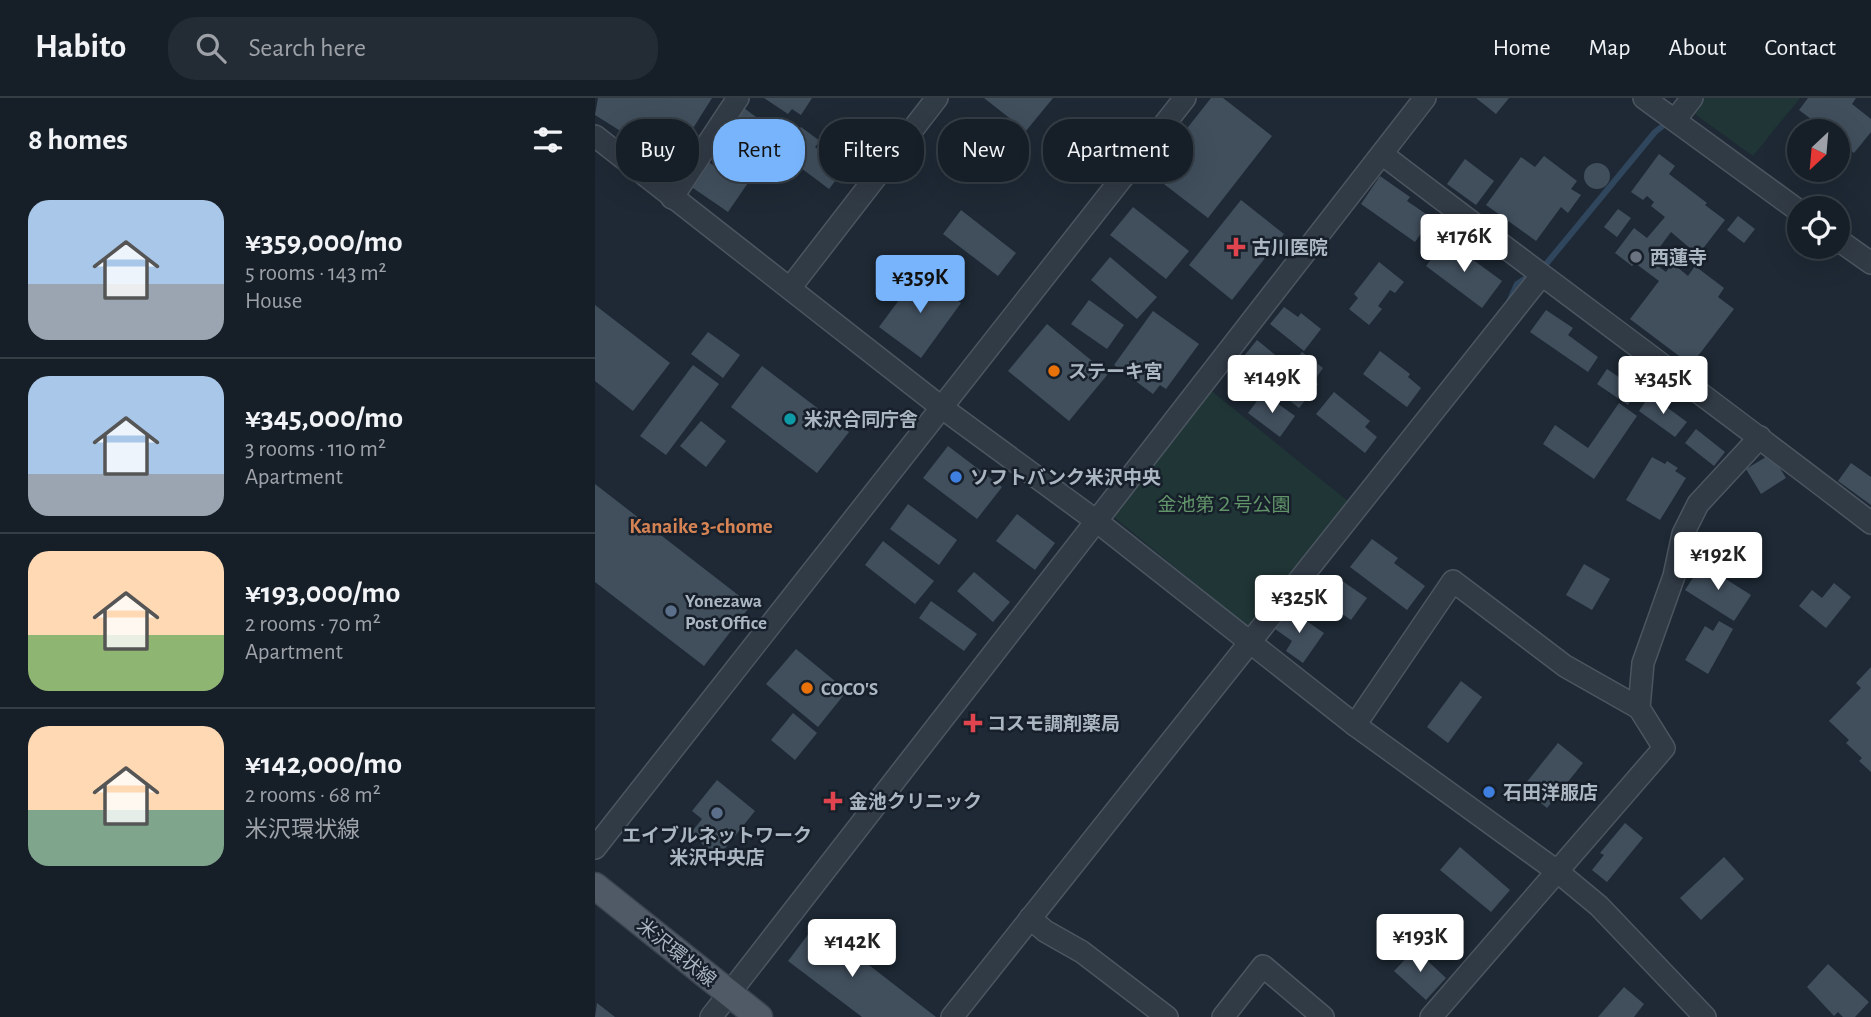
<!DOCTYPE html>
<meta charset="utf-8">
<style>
:root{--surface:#161f28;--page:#232c34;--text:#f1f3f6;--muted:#9ea2a8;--line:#353d45;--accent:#78b4fb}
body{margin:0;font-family:"Alegreya Sans","Noto Sans JP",sans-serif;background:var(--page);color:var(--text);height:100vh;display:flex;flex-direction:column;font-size:26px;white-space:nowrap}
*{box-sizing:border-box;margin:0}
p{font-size:23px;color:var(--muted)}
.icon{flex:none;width:38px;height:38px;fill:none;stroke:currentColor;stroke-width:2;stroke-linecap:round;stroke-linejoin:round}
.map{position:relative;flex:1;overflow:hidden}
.panel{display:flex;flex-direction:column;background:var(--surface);width:595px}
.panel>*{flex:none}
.guide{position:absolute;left:21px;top:21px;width:665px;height:63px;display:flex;gap:14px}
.needle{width:46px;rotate:206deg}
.fabs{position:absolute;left:1192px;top:21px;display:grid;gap:14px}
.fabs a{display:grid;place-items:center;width:63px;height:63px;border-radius:50%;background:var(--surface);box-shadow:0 7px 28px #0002,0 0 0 2px var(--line);font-size:35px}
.price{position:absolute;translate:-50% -60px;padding:0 16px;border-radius:7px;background:#fff;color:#222;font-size:23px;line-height:46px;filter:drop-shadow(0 2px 4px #0008)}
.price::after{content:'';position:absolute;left:50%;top:42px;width:21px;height:16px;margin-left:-10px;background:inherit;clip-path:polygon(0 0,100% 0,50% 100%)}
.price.active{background:var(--accent);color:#111}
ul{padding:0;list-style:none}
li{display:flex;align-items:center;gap:21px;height:175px;padding:0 28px}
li+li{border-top:2px solid var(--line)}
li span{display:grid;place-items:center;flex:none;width:196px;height:140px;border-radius:21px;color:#555}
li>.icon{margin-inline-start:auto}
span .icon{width:84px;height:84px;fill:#fffc;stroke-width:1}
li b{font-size:30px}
h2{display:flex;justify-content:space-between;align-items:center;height:84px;padding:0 28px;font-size:30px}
.tag{padding:0 24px;border-radius:28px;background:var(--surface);box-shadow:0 7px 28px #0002,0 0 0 2px var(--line);font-size:24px;line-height:63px}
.tag.active{background:var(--accent);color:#111}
header{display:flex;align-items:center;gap:42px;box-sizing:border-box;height:98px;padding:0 35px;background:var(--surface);border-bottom:2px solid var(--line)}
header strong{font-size:33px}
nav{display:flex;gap:38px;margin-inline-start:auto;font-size:24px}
.search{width:490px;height:63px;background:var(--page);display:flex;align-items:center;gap:18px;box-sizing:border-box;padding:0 24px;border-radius:28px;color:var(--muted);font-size:26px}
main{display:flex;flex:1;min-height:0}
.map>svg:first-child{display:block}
</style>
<header>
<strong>Habito</strong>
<div class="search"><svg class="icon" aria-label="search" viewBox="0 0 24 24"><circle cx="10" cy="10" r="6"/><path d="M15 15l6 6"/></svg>Search here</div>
<nav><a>Home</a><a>Map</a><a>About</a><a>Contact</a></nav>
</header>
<main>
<section class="panel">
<h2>8 homes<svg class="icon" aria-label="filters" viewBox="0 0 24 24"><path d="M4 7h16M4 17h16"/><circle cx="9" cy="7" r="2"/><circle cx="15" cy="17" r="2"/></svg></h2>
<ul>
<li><span style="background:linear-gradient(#a9c7e8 60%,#9aa5b1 0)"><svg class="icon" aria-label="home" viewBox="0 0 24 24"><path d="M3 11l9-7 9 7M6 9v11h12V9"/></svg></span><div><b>¥359,000/mo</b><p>5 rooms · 143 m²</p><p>House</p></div></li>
<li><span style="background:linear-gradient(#a9c7e8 70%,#9aa5b1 0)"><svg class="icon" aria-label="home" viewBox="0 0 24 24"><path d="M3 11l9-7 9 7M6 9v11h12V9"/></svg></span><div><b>¥345,000/mo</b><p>3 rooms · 110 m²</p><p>Apartment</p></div></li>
<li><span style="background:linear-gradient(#ffd9b3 60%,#8fb573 0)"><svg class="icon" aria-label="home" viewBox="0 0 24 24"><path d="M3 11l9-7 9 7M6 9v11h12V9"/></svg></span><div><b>¥193,000/mo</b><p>2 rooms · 70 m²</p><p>Apartment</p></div></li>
<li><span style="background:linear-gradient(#ffd9b3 60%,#7fa58c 0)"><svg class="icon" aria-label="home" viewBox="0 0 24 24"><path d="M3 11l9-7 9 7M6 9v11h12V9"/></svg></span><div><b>¥142,000/mo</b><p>2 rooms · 68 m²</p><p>米沢環状線</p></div></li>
</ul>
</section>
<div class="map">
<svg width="1276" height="919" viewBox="0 0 1276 919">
<rect width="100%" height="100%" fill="#1e2935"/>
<g fill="#203536">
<polygon points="1108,0 1205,0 1158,58 1097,14"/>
<polygon points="614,291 754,404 655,531 514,415"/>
</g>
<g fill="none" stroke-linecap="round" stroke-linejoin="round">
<g stroke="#30465d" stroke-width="6">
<polyline points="947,171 1060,34 1074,23"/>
<polyline points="914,204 922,186 937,176"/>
</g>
</g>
<g fill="#414f5d">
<polygon points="3,0 117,0 85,51 78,47 70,61 0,17"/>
<polygon points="169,0 217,0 206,17 197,11 193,16"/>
<polygon points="389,0 458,0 431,33"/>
<polygon points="616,0 628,0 677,38 613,120 556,76"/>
<polygon points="881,0 914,0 901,16"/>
<polygon points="1213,0 1261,0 1257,6 1276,21 1276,34 1259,55 1242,42 1242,33 1232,33 1204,12"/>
<polygon points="145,7 189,40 168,68 124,35"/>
<polygon points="206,29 225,43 220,49 240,64 235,71 244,78 234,91 186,55"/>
<polygon points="1064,56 1080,68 1074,76 1112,105 1110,107 1130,122 1103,157 1076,134 1055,162 1071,174 1077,165 1093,178 1100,168 1129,190 1123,199 1139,211 1096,267 1035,221 1064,183 1040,165 1037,168 1020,155 1039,130 1052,140 1070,119 1056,108 1059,104 1052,98 1048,102 1036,94"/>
<polygon points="949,58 982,83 976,91 986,97 973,115 966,109 941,143 891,107 926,59 940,69"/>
<polygon points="870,61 899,83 881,107 852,86"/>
<polygon points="112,63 128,74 135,64 157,79 133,114 95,88"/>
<circle cx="1002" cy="78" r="13"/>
<polygon points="785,78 815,99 812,103 837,120 820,144 766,106"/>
<polygon points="646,102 689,136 637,202 594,167"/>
<polygon points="538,109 594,153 571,181 515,137"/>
<polygon points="1023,111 1036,120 1022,139 1009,129"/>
<polygon points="366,112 421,155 403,178 348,136"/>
<polygon points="1143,118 1160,131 1149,145 1132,132"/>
<polygon points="851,142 907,183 887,210 831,168"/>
<polygon points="515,159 562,199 542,221 496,182"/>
<polygon points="784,164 809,184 800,195 795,192 783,208 787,211 774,227 754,211 763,200 759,196"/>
<polygon points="324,175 366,205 326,260 284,229"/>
<polygon points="494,202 529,227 512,251 476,226"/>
<polygon points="0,207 75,265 38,313 0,283"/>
<polygon points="689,209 703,219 706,215 726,231 709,253 675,226"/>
<polygon points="951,212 978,230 973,237 1003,259 993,274 935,234"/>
<polygon points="558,213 604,246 571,291 565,287 558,296 519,267"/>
<polygon points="452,226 513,276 474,323 413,273"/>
<polygon points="113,234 145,257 128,280 96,256"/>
<polygon points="662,242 695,269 707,254 728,270 719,283 723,286 704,310 645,263"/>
<polygon points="785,253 815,276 813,279 826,290 812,309 768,276"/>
<polygon points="98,267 124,286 71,357 45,338"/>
<polygon points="167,268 254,334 222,375 136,309"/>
<polygon points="1012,271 1043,292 1033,307 1002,286"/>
<polygon points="739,294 775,323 770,329 782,339 770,355 721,316"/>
<polygon points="668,295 700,318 685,339 653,315"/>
<polygon points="1055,297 1092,324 1080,339 1044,313"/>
<polygon points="1024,305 1042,318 999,381 948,346 960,327 993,350"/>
<polygon points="106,323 131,343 111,369 85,348"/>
<polygon points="1101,331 1130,354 1119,368 1090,345"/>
<polygon points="353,348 407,389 382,421 328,380"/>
<polygon points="1176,356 1191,380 1166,396 1151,371"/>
<polygon points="1057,359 1070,366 1072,363 1083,370 1080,373 1091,380 1065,422 1031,402"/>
<polygon points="1256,365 1276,379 1276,407 1243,383"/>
<polygon points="0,386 156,507 109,568 0,484"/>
<polygon points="313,406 362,442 344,467 295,431"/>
<polygon points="422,416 460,445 440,472 401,443"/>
<polygon points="777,441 803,460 799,465 830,488 812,512 755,469"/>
<polygon points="288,443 339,483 320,506 270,467"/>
<polygon points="989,466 1015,481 997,512 971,497"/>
<polygon points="1107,466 1156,497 1139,523 1090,492"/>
<polygon points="379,474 415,504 398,524 362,493"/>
<polygon points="740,478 772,500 756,522 724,500"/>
<polygon points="1239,485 1256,499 1231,530 1204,508 1217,492 1227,500"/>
<polygon points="336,503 382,536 369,553 324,520"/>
<polygon points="694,511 729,535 708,565 691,553 697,543 680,531"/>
<polygon points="1124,523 1138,531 1113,576 1090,562 1110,528 1118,533"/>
<polygon points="201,551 252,593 223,629 171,586"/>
<polygon points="1276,569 1276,674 1264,663 1267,660 1251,645 1254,642 1234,623 1266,590 1261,585"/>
<polygon points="866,583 887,599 853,645 832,629"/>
<polygon points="198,615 222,635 200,662 176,642"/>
<polygon points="963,645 988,665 952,710 927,690"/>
<polygon points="122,682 160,713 123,759 95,736 107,721 97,713"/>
<polygon points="1030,725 1048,740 1012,784 997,772 1009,757 1005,755"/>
<polygon points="865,749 915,792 896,814 845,772"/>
<polygon points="1129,759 1149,781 1106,822 1085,800"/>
<polygon points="221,826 341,919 267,919 193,863"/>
<polygon points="820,851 851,880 831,902 799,873"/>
<polygon points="1233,866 1274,904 1260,919 1248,919 1243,914 1239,918 1212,889"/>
<polygon points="1029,889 1049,906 1039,919 1003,919"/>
<polygon points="2,905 20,919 0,919"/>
</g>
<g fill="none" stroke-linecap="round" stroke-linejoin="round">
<g stroke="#4c5661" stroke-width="24">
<g id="minor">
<polyline points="1049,0 1204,113"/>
<polyline points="1080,22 1097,0"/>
<polyline points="0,38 346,309 500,422 760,627 963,774 1004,808 1110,919"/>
<path d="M 787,56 C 949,180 1114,300 1276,425"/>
<polyline points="77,100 143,0"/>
<polyline points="1242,141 1276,165"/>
<polyline points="195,190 342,0"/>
<polyline points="760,627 858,483 970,568 1044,610"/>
<polyline points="0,750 590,0"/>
<polyline points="435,820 450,833 487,854 572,919"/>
<polyline points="116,919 830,0"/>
<polyline points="357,919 946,178"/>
<polyline points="628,919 668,868 728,919"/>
<polyline points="836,919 1069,650 1044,610 1048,565 1079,478 1088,436 1103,406 1165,339"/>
</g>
</g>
<g stroke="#3b444f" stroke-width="29">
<polyline id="major" points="0,788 164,919"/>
</g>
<use href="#minor" stroke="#313b46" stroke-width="21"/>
<use href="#major" stroke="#4f5a66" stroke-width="26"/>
</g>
<g fill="#e0444e" stroke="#17202a" stroke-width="2.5">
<path d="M637.5 138.5h7v7h7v7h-7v7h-7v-7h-7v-7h7z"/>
<path d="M374.5 614.5h7v7h7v7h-7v7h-7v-7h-7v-7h7z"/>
<path d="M234.5 692.5h7v7h7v7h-7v7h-7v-7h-7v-7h7z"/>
</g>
<circle fill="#6b7280" stroke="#17202a" stroke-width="2.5" cx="1041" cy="159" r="7"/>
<g fill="#e8710a" stroke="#17202a" stroke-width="2.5">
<circle cx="459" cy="273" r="7"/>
<circle cx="212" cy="590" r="7"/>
</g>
<circle fill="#0f9aa8" stroke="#17202a" stroke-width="2.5" cx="195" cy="321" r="7"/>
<g fill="#3f7fe0" stroke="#17202a" stroke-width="2.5">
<circle cx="361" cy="379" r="7"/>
<circle cx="894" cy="694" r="7"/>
</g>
<g fill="#5c6f8a" stroke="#17202a" stroke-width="2.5">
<circle cx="76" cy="513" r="7"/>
<circle cx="122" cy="715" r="7"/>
</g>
<g text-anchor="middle" stroke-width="5" stroke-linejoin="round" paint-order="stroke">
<g font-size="19" font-weight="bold" fill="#abb6c3" stroke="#17202a" text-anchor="start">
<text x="657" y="156">古川医院</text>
<text x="1055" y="166">西蓮寺</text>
<text x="473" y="280">ステーキ宮</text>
<text x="209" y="328">米沢合同庁舎</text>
<text x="375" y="386">ソフトバンク米沢中央</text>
<text x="90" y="509">Yonezawa<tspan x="90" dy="22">Post Office</tspan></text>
<text x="226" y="597">COCO'S</text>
<text x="392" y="632">コスモ調剤薬局</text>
<text x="908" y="701">石田洋服店</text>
<text x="254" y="710">金池クリニック</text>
<text x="122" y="744" text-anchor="middle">エイブルネットワーク<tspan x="122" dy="22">米沢中央店</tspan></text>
</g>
<g font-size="19" fill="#62946a" stroke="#17202a">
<text x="629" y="413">金池第２号公園</text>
</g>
<g font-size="19" fill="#abb6c3" stroke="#17202a">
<text transform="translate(82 854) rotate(39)" y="7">米沢環状線</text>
</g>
<g font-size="21" font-weight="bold" fill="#d58354" stroke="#17202a">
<text x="106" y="435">Kanaike 3-chome</text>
</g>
</g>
</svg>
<div class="fabs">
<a><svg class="needle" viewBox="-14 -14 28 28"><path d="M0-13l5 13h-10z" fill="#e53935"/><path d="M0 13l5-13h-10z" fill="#9ea2a8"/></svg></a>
<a><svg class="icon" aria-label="locate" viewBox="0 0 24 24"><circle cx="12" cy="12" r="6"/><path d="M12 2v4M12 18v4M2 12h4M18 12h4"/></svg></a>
</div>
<b class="price" style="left:869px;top:176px">¥176K</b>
<b class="price active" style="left:325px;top:217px">¥359K</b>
<b class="price" style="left:677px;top:317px">¥149K</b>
<b class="price" style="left:1068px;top:318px">¥345K</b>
<b class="price" style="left:1123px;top:494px">¥192K</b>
<b class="price" style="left:704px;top:537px">¥325K</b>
<b class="price" style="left:825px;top:876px">¥193K</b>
<b class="price" style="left:257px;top:881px">¥142K</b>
<div class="guide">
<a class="tag">Buy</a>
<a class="tag active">Rent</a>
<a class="tag">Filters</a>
<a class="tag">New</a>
<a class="tag">Apartment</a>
</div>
</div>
</main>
